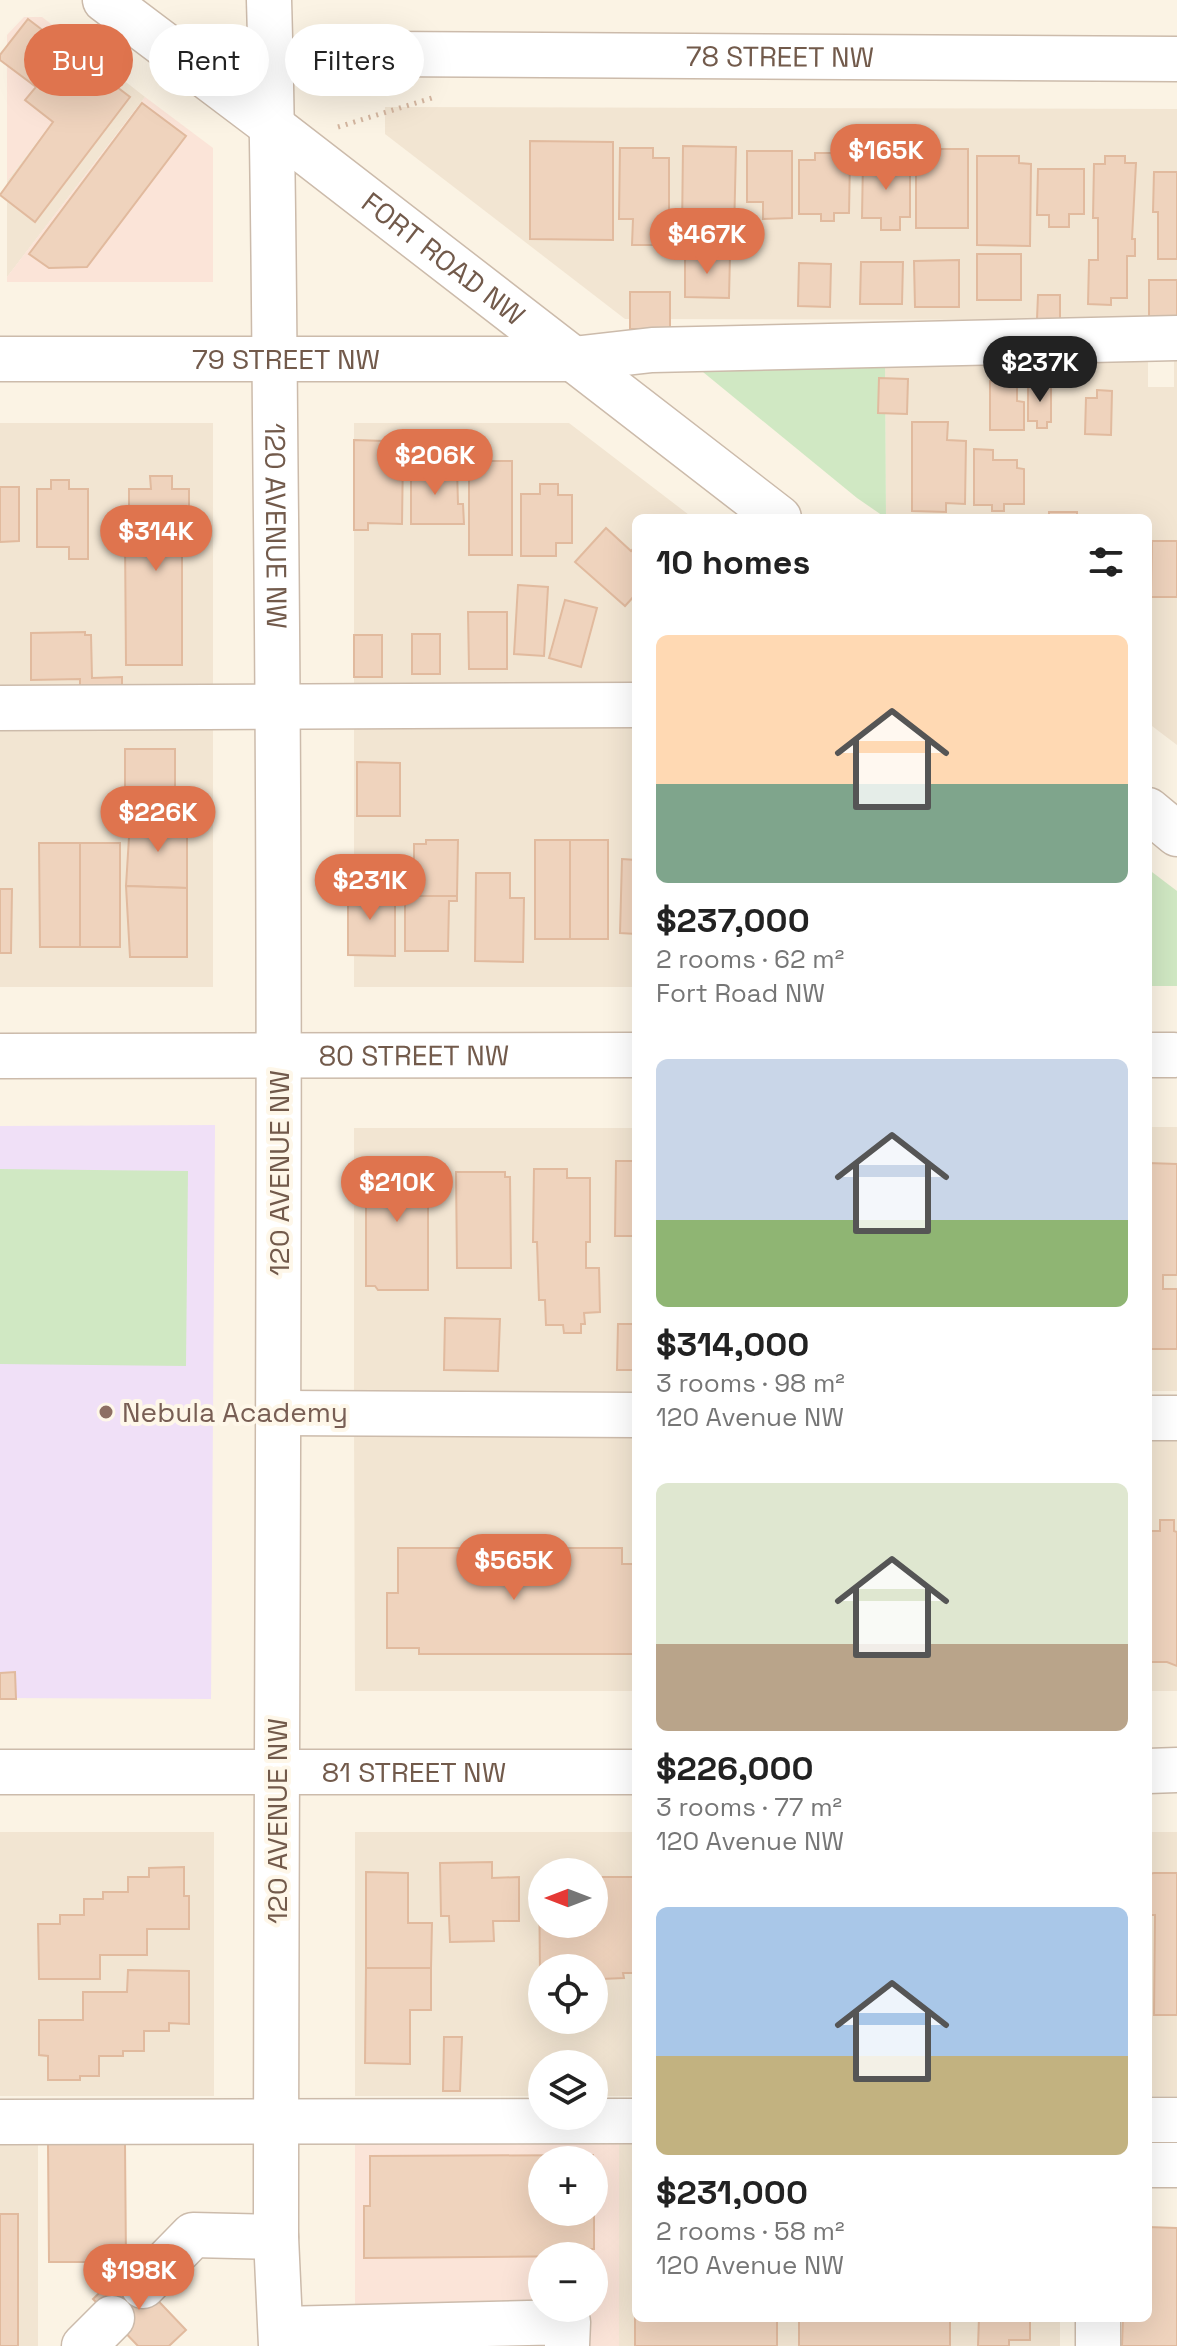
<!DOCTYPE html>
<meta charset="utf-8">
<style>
:root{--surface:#fff;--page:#f6f6f6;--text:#222;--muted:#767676;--accent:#df744e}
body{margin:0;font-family:"Space Grotesk",sans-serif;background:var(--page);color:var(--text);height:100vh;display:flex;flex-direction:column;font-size:30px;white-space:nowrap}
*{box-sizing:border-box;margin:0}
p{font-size:26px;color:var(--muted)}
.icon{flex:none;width:44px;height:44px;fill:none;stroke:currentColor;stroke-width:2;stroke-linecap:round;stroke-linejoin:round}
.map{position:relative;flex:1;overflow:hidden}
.panel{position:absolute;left:632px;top:514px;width:520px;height:1808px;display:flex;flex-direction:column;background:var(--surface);border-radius:12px;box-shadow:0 8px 32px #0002}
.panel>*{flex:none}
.hud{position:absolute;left:24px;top:24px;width:488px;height:72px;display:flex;gap:16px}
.needle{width:52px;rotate:270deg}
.controls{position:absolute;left:528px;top:1858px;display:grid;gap:16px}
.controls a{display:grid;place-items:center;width:80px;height:80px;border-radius:50%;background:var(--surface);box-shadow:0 8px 32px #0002;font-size:40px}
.price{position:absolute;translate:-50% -68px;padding:0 18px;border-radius:28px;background:var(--accent);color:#fff;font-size:26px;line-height:52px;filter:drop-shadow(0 2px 4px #0008)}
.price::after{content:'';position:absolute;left:50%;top:48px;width:24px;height:18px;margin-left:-12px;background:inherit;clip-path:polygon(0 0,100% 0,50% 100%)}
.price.current{background:#222;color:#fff}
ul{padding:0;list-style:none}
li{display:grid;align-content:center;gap:16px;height:424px;padding:0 24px}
li span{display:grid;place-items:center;height:248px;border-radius:12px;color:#555}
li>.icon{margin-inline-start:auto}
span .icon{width:144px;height:144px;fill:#fffc;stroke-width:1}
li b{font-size:34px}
h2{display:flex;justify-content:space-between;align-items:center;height:96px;padding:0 24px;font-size:34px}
.chip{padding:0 28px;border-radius:36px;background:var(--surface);box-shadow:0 8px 32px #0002;font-size:28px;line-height:72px}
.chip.current{background:var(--accent);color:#fff}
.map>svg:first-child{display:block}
</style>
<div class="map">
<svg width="1177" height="2346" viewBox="0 0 1177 2346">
<rect width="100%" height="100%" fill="#fbf3e4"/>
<g fill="#f2e5d2" fill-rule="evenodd">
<polygon points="99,61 145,97 7,277 7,181"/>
<polygon points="385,107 1177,109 1177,320 625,319 385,134"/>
<polygon points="885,355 1148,355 1148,387 1174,387 1174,355 1177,355 1177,745 1148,723 1148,518 886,518"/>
<rect x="0" y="423" width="213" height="264"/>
<polygon points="354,423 569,423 693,518 636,518 636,687 354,687"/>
<rect x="354" y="722" width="282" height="265"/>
<rect x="0" y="723" width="213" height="264"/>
<rect x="1148" y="1127" width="29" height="264"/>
<rect x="354" y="1128" width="282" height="264"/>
<polygon points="354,1427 636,1427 636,1691 355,1691"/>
<rect x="1148" y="1427" width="29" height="264"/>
<rect x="0" y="1832" width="214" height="264"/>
<path d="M 355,1832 L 636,1832 L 636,2096 L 594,2096 L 594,2064 L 542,2064 L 542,2096 L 355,2096 ZM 542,1872 L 594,1872 L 594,1924 L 542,1924 ZM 542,1968 L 594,1968 L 594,2020 L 542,2020 Z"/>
<rect x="1148" y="1832" width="29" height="264"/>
<polygon points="619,2131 636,2131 636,2318 1060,2318 1060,2346 619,2346"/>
<rect x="0" y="2132" width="38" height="214"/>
</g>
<g fill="#fbe4d8" fill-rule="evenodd">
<polygon points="24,17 42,17 99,61 7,181 7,35"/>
<polygon points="145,97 213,148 213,282 7,282 7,277"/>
<path d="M 355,2131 L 619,2131 L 619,2346 L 355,2346 ZM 542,2160 L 594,2160 L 594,2212 L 542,2212 ZM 542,2256 L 594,2256 L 594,2308 L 542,2308 Z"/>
</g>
<polygon fill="#f0e0f7" points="215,1125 211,1699 0,1698 0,1126"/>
<g fill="#d0e8c3">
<polygon points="885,355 886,518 857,498 692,363"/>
<polygon points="1148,869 1177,891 1177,986 1148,986"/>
<polygon points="0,1169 188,1171 186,1366 0,1364"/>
</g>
<g fill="#efd3bd" stroke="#e1ba9e" stroke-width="2">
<polygon points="28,19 130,97 35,222 0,195 53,122 25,100 36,87 0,60 0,55"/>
<polygon points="142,103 186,136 87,267 49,268 29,254"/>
<polygon points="530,141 613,142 613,240 530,239"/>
<polygon points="683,146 736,147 734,234 682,233"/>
<polygon points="620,148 653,148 653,158 669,158 669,224 658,224 657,245 632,245 633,219 619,219"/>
<rect x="916" y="149" width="52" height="79"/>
<polygon points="747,151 792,151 792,218 763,219 763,202 747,202"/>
<polygon points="815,153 833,153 833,159 850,159 849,213 834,213 834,221 821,221 821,214 799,214 799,160 815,160"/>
<polygon points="977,156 1019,156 1019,163 1031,164 1030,246 977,245"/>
<polygon points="1105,156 1125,156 1125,163 1136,163 1132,239 1135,239 1135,256 1127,256 1127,298 1111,298 1111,305 1088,304 1089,260 1098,260 1098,218 1093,218 1094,164 1105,164"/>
<polygon points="863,160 910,161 910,217 900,217 900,230 881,230 881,218 862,218"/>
<polygon points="1038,169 1084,169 1084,214 1069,214 1069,227 1049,227 1049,215 1037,215"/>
<polygon points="1154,172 1177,172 1177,259 1158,259 1158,212 1153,212"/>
<rect x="977" y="254" width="44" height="46"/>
<polygon points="685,255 730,255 729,298 685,297"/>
<polygon points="959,260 959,307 915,307 914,261"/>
<polygon points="861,262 903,262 902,304 860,304"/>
<polygon points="799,263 831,264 830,307 798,306"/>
<rect x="1149" y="280" width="28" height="40"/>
<rect x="630" y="292" width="40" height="37"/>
<polygon points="1038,295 1060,295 1060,319 1037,319"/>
<polygon points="879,378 908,379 907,414 878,413"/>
<polygon points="990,381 1017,382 1017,401 1024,402 1024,430 990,430"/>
<polygon points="1028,383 1051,383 1051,422 1047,422 1047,428 1037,428 1037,421 1028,421"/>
<polygon points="1097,390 1112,391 1111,435 1085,434 1086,398 1097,398"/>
<polygon points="912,422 948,422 947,440 966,441 965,504 946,503 946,512 912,511"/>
<polygon points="354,440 384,441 383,453 403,453 402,524 368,523 368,530 354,530"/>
<polygon points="974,449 993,450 993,460 1017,460 1017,468 1024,469 1024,504 1004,504 1004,511 992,511 992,505 974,505"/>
<rect x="469" y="461" width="43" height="94"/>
<polygon points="411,468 457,468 458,504 463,504 464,524 411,524"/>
<polygon points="150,476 172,476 172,489 189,489 189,546 182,546 182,665 126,665 125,538 129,538 129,489 151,489"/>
<polygon points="51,480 69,480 69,489 88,489 88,559 69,559 69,547 37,547 37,489 51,489"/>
<polygon points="540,484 558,484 558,495 572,495 572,543 556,543 556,556 521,556 521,494 540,494"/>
<polygon points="0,487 19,487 19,541 0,542"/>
<rect x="1049" y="512" width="28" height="6"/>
<polygon points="606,528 631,551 636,546 636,594 625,606 575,562"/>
<polygon points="1152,541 1177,541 1177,597 1151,597"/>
<polygon points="518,585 548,587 544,656 514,654"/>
<polygon points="565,600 597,608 581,667 549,658"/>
<polygon points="468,612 507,612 507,669 469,669"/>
<polygon points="85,632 85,635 91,635 92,678 122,677 122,697 80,697 80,679 31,680 31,633"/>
<rect x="412" y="634" width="28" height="40"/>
<rect x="354" y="635" width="28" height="42"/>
<polygon points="125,749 175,749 175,794 164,794 164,798 139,798 139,795 125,795"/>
<polygon points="357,762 400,763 400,816 357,816"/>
<polygon points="130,821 187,821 187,888 126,886"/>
<polygon points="426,840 458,840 457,896 405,896 405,893 414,893 414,844 426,844"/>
<rect x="535" y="840" width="35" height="99"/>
<rect x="570" y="840" width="38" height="99"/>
<polygon points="39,843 80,843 80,947 40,947"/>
<rect x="80" y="843" width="40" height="104"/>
<polygon points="622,859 636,860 636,934 620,933"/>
<polygon points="476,873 510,873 510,898 524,898 523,962 475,961"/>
<polygon points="348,883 382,883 382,905 395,905 395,956 348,955"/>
<polygon points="126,886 187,888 187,957 130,957"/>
<polygon points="0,889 12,889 11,953 0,953"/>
<polygon points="405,896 457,896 457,901 449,901 448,951 405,951"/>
<polygon points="366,1159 428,1159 428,1290 378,1290 375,1286 366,1286"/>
<polygon points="616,1161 636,1161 636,1236 615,1236"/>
<polygon points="1148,1163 1177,1164 1177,1275 1163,1275 1163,1289 1177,1289 1177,1349 1148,1349"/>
<polygon points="534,1169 567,1169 567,1178 590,1178 590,1242 586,1242 586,1268 599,1268 600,1312 584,1313 585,1324 581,1324 581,1333 564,1333 563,1325 546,1325 545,1300 539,1300 537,1242 533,1242"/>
<polygon points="456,1172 505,1172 505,1177 510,1177 511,1268 457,1268"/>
<polygon points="445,1318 500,1319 498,1371 444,1370"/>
<polygon points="618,1324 636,1324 636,1370 617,1370"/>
<polygon points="1160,1520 1174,1520 1174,1531 1177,1532 1177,1666 1167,1662 1148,1662 1148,1531 1160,1531"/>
<polygon points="398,1548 622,1548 622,1564 635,1564 636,1550 636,1654 419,1654 419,1648 387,1648 387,1593 398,1593"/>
<polygon points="15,1672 16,1699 0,1699 0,1673"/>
<polygon points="492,1862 492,1878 519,1877 519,1921 493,1921 494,1941 450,1942 449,1916 441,1916 440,1863"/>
<polygon points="184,1867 184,1896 189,1896 189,1929 147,1929 147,1955 100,1955 100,1979 39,1979 38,1924 60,1924 60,1915 84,1915 84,1899 103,1899 103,1892 128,1892 128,1877 149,1877 149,1868"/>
<polygon points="366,1872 408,1873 408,1923 432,1923 431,1968 366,1968"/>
<polygon points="539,1873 542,1873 542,1924 594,1924 594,1877 636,1877 636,1973 623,1973 624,1978 601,1979 601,1973 594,1973 594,1968 542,1968 540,1973"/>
<polygon points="1154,1873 1177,1873 1177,2015 1154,2015 1155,1915 1148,1915 1148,1874"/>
<polygon points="366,1968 431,1968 431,2010 410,2010 410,2064 365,2063"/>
<polygon points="128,1970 189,1971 189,2024 169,2023 169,2031 144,2031 144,2051 123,2051 123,2056 99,2056 99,2076 80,2076 80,2080 48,2080 48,2056 39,2055 39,2020 83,2020 83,1992 127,1992"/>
<polygon points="444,2037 462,2037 460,2091 443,2091"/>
<polygon points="48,2144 125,2144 126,2262 49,2262"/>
<polygon points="593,2155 593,2160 542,2160 542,2212 594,2212 594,2249 588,2249 588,2256 364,2258 364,2206 370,2206 370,2156"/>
<rect x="0" y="2214" width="18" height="132"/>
<polygon points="1148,2227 1177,2228 1177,2346 1122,2346 1123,2318 1148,2318"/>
<polygon points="635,2250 636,2318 777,2318 777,2346 635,2346"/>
<polygon points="126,2267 186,2330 169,2346 138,2346 93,2299"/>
<rect x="799" y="2318" width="151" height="28"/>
<polygon points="979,2318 1030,2318 1030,2340 1009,2340 1009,2346 978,2346"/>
</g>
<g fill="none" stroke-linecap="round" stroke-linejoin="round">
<g stroke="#ccbbab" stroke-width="47">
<g id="minor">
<path id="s1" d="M 105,0 L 272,126 L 779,518"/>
<path id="s2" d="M 269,0 C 274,172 274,345 276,517 C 282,1090 276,1664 276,2237 L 281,2346"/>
<path id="s3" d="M 384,54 L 1177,59"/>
<path id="s4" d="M 0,359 L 573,359 L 652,350 L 1177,338"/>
<polyline points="0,708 636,705"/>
<polyline points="1148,810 1177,834"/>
<polyline points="1148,1055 1174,1055"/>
<path id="s5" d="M 0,1056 L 636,1055"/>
<polyline points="280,1413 636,1415"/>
<polyline points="1148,1418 1177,1418"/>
<polyline points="1148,1771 1177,1770"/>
<path id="s6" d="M 0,1772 L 636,1772"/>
<polyline points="1148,2120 1177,2120"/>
<polyline points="0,2122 636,2121"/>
<polyline points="1148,2165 1177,2165"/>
<polyline points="143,2286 193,2235 276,2237"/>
<polyline points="281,2329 568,2322 567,2346"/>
<polyline points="84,2346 112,2318"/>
<polyline points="1098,2346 1098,2318"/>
</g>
</g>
<polyline stroke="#d4b6a0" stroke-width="5" stroke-dasharray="2 6" stroke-linecap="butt" points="338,127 432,98"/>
<use href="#minor" stroke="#fff" stroke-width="44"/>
</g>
<circle fill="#8d6e63" stroke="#fef7e9" stroke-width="3" cx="106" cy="1412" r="8"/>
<g text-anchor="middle" stroke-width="8" stroke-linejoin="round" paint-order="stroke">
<g font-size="28" fill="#725a4b" stroke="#fef7e9">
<text dy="10" stroke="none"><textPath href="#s3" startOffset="396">78 STREET NW</textPath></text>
<text dy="10" stroke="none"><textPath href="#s1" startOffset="426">FORT ROAD NW</textPath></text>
<text dy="10" stroke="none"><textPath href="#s4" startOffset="286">79 STREET NW</textPath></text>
<text dy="10" stroke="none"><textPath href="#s2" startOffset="526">120 AVENUE NW</textPath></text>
<text dy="10" stroke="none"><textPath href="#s5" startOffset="414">80 STREET NW</textPath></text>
<text transform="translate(279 1173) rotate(-90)" y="10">120 AVENUE NW</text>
<text dy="10" stroke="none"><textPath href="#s6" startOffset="414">81 STREET NW</textPath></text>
<text transform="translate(277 1821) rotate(-90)" y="10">120 AVENUE NW</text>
</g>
<g font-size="28" fill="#785e54" stroke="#fef7e9" text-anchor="start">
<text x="122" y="1422">Nebula Academy</text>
</g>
</g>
</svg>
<div class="controls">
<a><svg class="needle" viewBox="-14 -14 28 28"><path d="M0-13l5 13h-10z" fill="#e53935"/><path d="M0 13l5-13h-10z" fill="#767676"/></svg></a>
<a><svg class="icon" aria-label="locate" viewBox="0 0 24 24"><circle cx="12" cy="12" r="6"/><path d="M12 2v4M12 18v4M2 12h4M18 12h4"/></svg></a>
<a><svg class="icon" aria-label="layers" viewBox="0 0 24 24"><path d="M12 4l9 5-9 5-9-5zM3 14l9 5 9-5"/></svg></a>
<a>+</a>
<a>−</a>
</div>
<b class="price" style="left:886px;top:192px">$165K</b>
<b class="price" style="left:707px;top:276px">$467K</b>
<b class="price current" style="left:1040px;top:404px">$237K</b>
<b class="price" style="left:435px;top:497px">$206K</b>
<b class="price" style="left:156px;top:573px">$314K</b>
<b class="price" style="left:158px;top:854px">$226K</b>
<b class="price" style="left:370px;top:922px">$231K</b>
<b class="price" style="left:397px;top:1224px">$210K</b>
<b class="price" style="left:514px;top:1602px">$565K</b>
<b class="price" style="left:139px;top:2312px">$198K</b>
<div class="hud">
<a class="chip current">Buy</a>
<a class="chip">Rent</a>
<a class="chip">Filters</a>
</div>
<section class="panel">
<h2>10 homes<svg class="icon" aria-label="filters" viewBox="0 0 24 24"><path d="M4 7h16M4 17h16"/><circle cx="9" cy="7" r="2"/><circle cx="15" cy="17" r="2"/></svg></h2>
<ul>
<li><span style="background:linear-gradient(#ffd9b3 60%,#7fa58c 0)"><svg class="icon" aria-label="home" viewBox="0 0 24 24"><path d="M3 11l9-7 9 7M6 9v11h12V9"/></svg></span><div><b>$237,000</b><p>2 rooms · 62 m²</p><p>Fort Road NW</p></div></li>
<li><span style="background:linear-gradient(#c9d6e8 65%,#8fb573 0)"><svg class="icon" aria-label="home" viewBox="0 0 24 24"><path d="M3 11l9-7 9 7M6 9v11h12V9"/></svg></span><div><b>$314,000</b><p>3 rooms · 98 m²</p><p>120 Avenue NW</p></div></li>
<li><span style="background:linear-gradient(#dfe7d0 65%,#b9a48a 0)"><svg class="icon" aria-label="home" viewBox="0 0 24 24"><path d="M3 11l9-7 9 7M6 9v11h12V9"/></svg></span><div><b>$226,000</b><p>3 rooms · 77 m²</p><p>120 Avenue NW</p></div></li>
<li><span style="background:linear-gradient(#a9c7e8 60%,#c2b280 0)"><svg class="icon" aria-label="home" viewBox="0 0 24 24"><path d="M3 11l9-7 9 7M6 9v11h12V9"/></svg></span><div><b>$231,000</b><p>2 rooms · 58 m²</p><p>120 Avenue NW</p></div></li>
</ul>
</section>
</div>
